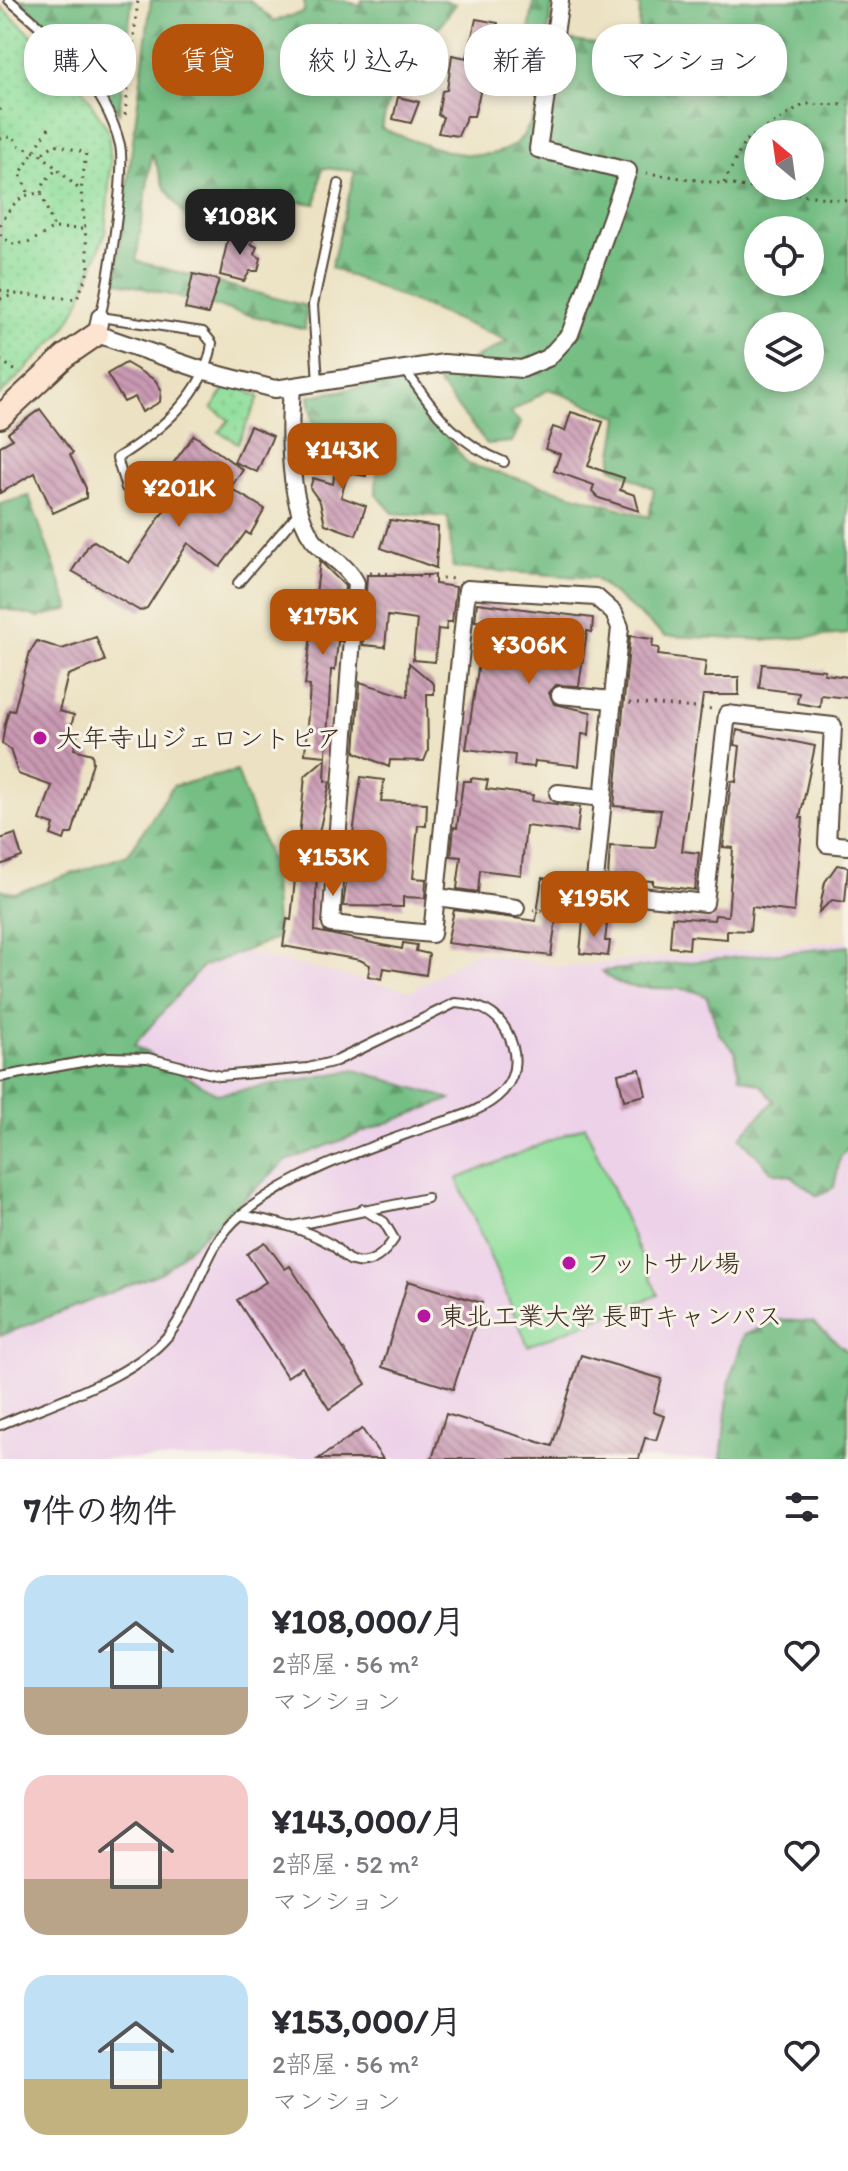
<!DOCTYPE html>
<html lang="ja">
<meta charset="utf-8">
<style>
:root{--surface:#fff;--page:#f7f7f7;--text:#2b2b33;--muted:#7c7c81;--accent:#b45309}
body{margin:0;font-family:Itim,"Klee One",sans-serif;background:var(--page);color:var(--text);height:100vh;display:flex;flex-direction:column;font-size:30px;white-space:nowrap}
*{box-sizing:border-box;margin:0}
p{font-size:26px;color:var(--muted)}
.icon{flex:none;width:44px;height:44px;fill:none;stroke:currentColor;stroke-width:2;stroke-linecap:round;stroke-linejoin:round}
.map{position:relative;height:1459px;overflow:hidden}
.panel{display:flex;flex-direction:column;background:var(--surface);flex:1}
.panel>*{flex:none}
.top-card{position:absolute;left:24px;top:24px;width:800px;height:72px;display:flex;gap:16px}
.needle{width:52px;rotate:331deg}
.controls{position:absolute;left:744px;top:120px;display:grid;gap:16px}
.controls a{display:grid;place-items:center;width:80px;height:80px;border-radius:50%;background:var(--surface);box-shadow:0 4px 12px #0003;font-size:40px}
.price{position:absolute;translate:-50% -68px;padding:0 18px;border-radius:16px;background:var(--accent);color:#fff;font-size:26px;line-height:52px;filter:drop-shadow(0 2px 4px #0008)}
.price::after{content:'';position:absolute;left:50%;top:48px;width:24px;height:18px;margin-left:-12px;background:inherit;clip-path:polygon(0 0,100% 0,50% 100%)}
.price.active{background:#222;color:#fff}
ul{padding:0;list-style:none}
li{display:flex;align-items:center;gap:24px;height:200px;padding:0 24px}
li span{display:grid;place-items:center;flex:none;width:224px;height:160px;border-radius:24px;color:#555}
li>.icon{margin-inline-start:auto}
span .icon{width:96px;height:96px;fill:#fffc;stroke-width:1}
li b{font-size:34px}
h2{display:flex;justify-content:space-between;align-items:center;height:96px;padding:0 24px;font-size:34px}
.chip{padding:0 28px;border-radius:32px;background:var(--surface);box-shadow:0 4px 12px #0003;font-size:28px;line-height:72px}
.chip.active{background:var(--accent);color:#fff}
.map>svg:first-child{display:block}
</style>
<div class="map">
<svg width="848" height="1459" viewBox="0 0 848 1459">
<defs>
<pattern id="forest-firs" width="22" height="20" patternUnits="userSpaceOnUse" patternTransform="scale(2)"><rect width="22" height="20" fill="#74be84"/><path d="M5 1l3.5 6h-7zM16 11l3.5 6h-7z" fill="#609b6b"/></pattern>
<pattern id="park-dots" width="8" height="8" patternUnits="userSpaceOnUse" patternTransform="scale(2)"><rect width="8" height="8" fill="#91df9d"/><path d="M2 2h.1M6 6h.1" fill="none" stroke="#7ec087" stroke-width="1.8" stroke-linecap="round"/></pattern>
<pattern id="building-back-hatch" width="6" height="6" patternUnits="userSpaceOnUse" patternTransform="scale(2)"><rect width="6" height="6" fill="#c999b3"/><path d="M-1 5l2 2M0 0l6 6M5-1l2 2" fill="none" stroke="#a47d91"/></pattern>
</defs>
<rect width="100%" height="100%" fill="#f7f3e8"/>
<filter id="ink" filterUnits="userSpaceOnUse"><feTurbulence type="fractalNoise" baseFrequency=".0125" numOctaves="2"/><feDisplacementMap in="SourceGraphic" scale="16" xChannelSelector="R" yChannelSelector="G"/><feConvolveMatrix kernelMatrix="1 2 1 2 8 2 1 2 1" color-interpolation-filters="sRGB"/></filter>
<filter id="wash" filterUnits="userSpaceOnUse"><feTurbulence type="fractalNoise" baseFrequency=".006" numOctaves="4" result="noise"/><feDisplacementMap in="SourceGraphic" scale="32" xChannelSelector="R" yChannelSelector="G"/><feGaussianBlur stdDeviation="1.8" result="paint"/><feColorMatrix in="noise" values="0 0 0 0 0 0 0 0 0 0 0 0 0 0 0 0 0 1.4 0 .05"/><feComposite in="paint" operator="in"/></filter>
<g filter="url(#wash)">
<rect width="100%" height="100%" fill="#ece2c3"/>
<polygon fill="#edd1e9" points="0,895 411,991 476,952 562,967 848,940 848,1459 0,1459"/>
<g fill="url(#forest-firs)" stroke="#587451" stroke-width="2" fill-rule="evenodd">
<polygon points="20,0 132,0 119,113 79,57"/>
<path d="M 151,0 L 249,0 L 274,21 L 304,12 L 304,0 L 343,0 L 360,6 L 362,0 L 442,0 L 456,4 L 392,91 L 381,128 C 417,143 491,175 522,137 C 536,120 557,62 567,40 L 638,50 L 640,5 L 621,0 L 848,0 L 848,634 L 771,640 L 665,636 L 594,578 L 453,568 L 448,517 L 393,513 L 376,494 L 378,444 L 315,437 L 309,396 L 401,380 L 468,464 L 649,517 L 654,489 L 611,467 L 619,417 L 549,389 L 510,413 L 521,423 L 512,442 L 487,444 L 435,379 L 508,341 L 331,268 L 355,171 L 322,168 L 316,204 L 252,195 L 187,219 L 165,188 L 152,153 L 136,261 L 306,306 L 305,329 L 115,281 ZM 758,134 L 810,134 L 810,186 L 758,186 ZM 758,230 L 810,230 L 810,282 L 758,282 ZM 758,326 L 810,326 L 810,378 L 758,378 Z"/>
<polygon points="534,0 553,0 538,98 519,95"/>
<polygon points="29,496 70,609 39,617 0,608 0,504"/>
<polygon points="237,771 272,865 277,938 202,967 134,1045 217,1094 355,1070 451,1099 286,1161 163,1272 0,1336 0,889 15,893 128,855 173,786"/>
<path d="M 848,946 L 848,1147 L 840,1158 L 834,1187 L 817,1196 L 792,1176 L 772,1172 L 740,1137 L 774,1101 L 761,1085 L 739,1077 L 735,1051 L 719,1034 L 707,997 C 675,977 629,1002 602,971 Z"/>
<polygon points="779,1320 813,1322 848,1352 848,1459 721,1459 730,1380 744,1335"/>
</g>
<g fill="url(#park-dots)" stroke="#66845e" stroke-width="2">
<polygon points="0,6 72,72 108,130 111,163 105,233 78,306 61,334 0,395"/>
<polygon points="230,382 259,397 238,443 219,432 229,420 212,408"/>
</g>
<polygon fill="#91df9d" stroke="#66845e" stroke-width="2" points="585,1126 658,1295 528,1346 457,1179"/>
<g id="blocks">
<g fill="url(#building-back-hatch)">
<polygon points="476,19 498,23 474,116 467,116 458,136 438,133 443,117 438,115 442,91 447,90 452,55 467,58"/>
<polygon points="398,97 419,102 411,123 393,119"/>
<polygon points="230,229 254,237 251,244 257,247 254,254 261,258 258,271 250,271 244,281 220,275"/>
<polygon points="193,274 219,280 208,314 185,309"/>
<polygon points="126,363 155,380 161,389 160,402 142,412 135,397 124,402 107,374"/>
<polygon points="40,409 73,453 70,455 86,488 86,498 53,513 35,473 0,493 0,446 13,439 8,433"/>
<polygon points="571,412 603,422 588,466 624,478 620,490 635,495 639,511 599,498 592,491 594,485 554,471 560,454 545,449 553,427 565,431"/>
<polygon points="250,426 273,436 257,472 234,462"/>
<polygon points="194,435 243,470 230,488 265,509 250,535 246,532 220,567 188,543 147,608 140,611 72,571 90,543 94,541 129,563 185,480 169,469"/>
<polygon points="338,446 369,451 366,476 348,473 341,497 366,506 356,535 325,524 320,502 310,488 313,478 333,484"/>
<polygon points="390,520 438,527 436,568 381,548"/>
<polygon points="320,561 345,586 341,641 338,641 335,670 331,670 326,756 305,754 310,686 305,685"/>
<polygon points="367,575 435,575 435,584 456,587 452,622 447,622 446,630 438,629 435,662 413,660 417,620 388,616 385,647 363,645"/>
<polygon points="477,603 593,618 592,632 587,631 579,686 556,685 549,693 554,704 591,712 589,735 582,734 579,766 535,761 534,767 514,765 515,755 466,749 485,622 475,621"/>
<polygon points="630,636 653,639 652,647 659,648 658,655 706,661 704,677 739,677 739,695 703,695 682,851 699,853 695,890 653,885 653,881 608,878 610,846 655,848 661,810 614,806"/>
<polygon points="96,637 105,661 68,675 59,711 74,715 70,731 78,733 74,749 92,754 93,762 72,834 66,834 64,840 51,835 54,825 40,820 52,786 18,774 10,749 2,743 5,724 9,710 14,711 30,652 37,641 62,649"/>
<polygon points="409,663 434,684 434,694 427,694 428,751 424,761 390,760 389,767 355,752 360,682 408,697"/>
<polygon points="762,664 825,670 824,674 848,677 848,698 821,695 820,707 797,703 799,693 759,688"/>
<polygon points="737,730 815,746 800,818 803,818 794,912 752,907 750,931 727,930 727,939 690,936 689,949 670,947 672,917 714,920 715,915 728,916 733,848 723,847 731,781 736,782 740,746 735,745"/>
<polygon points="326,758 325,781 330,782 318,837 315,931 402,949 403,943 417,945 416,951 429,954 426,975 384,968 382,979 368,976 370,965 360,960 283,946 287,919 291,920 305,776"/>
<polygon points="361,777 384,780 381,801 427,803 426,826 418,825 413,878 426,879 425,898 403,897 403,907 343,906"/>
<polygon points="471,778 488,780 486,789 533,795 532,801 580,807 577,832 526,826 521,875 480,870 478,892 457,889 461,857 451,856 454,827 457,828 463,781 471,781"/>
<polygon points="15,834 22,857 0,865 0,839"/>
<polygon points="837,865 848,867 845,902 832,900 819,912 825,882"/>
<polygon points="542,878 565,882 562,905 558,905 551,956 447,943 454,910 536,921"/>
<polygon points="583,921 607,924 605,941 610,941 608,956 580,953"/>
<polygon points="640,1069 646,1095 624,1100 618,1074"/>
<polygon points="265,1242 285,1269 290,1266 366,1384 329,1409 302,1367 287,1377 237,1300 266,1282 247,1254"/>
<polygon points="408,1281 482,1303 453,1389 382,1367"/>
<polygon points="581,1355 662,1379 653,1412 664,1416 656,1440 645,1438 639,1459 432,1459 446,1414 552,1446"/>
<polygon points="362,1429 383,1459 318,1459"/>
</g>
</g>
</g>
<g filter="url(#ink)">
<use href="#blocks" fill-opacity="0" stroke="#564637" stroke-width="2"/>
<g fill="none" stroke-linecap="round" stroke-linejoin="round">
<g stroke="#564637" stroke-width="12">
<g id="lane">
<path d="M 9,0 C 54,37 106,86 120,145 C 126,173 108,286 100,317 L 203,332 L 212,343 C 206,394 158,432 117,458 L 126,488"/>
<path d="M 403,367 C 435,411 452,441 504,462"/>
<polyline points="318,382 313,305 339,184"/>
<polyline points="238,583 300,511"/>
<path d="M 0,1077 L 109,1057 L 148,1058 L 220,1076 L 308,1068 L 336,1061 L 455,1003 C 476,1004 495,1010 506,1030 C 517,1050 519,1073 503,1091 C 481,1115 444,1120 415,1131 C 356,1152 290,1175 241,1215 C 205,1244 199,1293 173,1329 C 141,1376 52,1402 0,1425"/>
<path d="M 241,1215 C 272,1221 304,1228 332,1245 C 339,1249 344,1259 352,1261 C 371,1267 384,1254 394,1239 L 384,1222 L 363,1209"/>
<polyline points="292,1226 427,1198"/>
</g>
</g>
<g stroke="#564637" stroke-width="20">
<g id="street">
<polyline points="100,317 97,334 205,371 275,389 444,363 522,369 548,358 570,334 628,171 538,149 560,0"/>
<path d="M 292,387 C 289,430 287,503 313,539 C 326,556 346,563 356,583 L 331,924 L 432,934 L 467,589 L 596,597 L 614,613 L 620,627 L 594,891 L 705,903 L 727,714 L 833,726 L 827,844 L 848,846"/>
<polyline points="560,695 612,700"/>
<polyline points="558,793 603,798"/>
<polyline points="437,897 516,908"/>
</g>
</g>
<g stroke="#564637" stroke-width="26">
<polyline id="secondary" points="0,417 65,356 97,334"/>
</g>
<g stroke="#564637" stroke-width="3" stroke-dasharray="2 6" stroke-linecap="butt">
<polyline points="0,110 1,109"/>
<polyline points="125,115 138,0"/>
<polyline points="0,139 13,136 18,145 42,155 81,191"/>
<polyline points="646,173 848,201"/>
<polyline points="724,183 745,141 805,104 848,105"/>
<polyline points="28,192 20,174 52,123"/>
<polyline points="41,193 45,181 56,170"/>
<path d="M 0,225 C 11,206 18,194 41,193 L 54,228"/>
<polyline points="0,234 11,244 28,243 54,228 83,229"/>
<polyline points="0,290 14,293"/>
<polyline points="0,299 17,294 77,299 89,269 81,191 86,153 55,144 40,155"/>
<polyline points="0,360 19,373"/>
<polyline points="370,572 454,579"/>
<polyline points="629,703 713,709"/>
<polyline points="533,910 581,913 584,902"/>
</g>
<use href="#lane" stroke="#fff" stroke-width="8"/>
<use href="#street" stroke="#fff" stroke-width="16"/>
<use href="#secondary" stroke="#fde4d1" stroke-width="22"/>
</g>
</g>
<g fill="#b5179e" stroke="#f7f3e8" stroke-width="3">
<circle cx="40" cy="738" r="8"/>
<circle cx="569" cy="1263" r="8"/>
<circle cx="424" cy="1316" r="8"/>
</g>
<g text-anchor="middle" stroke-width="6" stroke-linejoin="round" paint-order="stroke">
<g font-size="26" fill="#3b2a1e" stroke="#f7f3e8" text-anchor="start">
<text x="56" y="747">大年寺山ジェロントピア</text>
<text x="585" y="1272">フットサル場</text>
<text x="440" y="1325">東北工業大学 長町キャンパス</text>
</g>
</g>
</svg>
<div class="controls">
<a><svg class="needle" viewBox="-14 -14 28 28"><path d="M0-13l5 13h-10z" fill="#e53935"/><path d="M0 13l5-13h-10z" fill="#7c7c81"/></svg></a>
<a><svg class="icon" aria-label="locate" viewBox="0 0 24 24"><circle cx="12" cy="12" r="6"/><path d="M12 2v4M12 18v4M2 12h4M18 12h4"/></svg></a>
<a><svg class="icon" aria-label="layers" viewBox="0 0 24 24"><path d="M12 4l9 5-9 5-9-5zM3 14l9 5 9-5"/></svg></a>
</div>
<b class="price active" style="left:240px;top:257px">¥108K</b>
<b class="price" style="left:342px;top:491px">¥143K</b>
<b class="price" style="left:179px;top:529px">¥201K</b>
<b class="price" style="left:323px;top:657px">¥175K</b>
<b class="price" style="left:529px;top:686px">¥306K</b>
<b class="price" style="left:333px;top:898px">¥153K</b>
<b class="price" style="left:594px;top:939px">¥195K</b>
<div class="top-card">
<a class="chip">購入</a>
<a class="chip active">賃貸</a>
<a class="chip">絞り込み</a>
<a class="chip">新着</a>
<a class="chip">マンション</a>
</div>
</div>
<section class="panel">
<h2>7件の物件<svg class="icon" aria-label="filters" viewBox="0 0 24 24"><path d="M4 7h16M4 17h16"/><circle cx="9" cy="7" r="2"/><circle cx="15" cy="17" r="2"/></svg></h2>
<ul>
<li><span style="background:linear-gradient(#bfe0f5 70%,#b9a48a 0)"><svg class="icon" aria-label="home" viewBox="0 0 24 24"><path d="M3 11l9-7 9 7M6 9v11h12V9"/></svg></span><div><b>¥108,000/月</b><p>2部屋 · 56 m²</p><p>マンション</p></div><svg class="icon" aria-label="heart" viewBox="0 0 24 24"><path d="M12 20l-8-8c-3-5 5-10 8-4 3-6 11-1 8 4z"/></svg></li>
<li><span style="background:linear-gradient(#f6c9c9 65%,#b9a48a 0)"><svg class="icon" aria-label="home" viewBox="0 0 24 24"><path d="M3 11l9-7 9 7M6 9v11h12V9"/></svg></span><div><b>¥143,000/月</b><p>2部屋 · 52 m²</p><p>マンション</p></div><svg class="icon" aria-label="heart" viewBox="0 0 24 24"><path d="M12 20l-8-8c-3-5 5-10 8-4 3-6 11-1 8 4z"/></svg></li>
<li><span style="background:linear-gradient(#bfe0f5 65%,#c2b280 0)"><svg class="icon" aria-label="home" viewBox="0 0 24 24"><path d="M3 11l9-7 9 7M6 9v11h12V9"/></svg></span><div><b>¥153,000/月</b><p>2部屋 · 56 m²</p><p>マンション</p></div><svg class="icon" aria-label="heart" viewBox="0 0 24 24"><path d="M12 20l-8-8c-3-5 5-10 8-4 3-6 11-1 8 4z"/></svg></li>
</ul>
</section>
